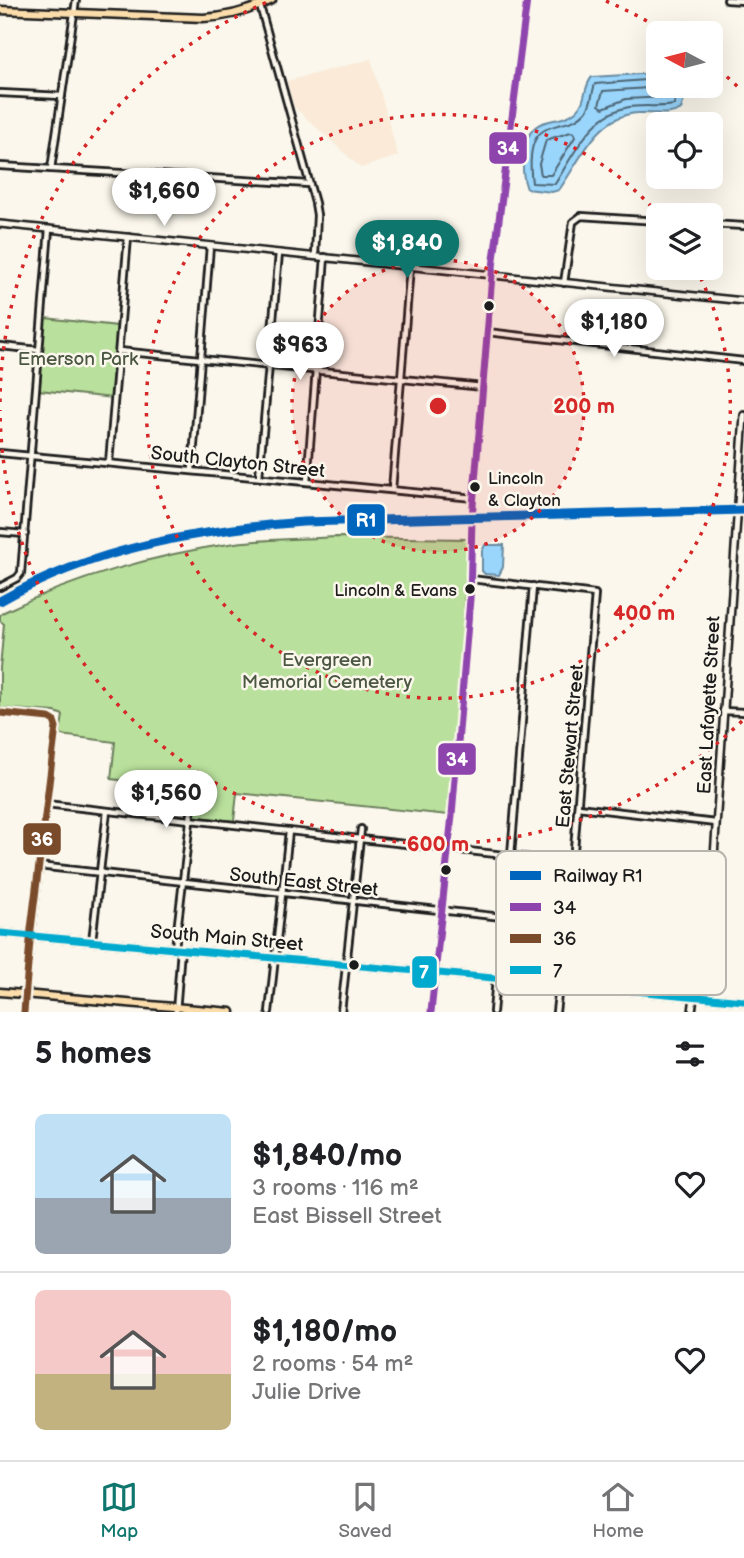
<!DOCTYPE html>
<meta charset="utf-8">
<style>
:root{--surface:#fff;--page:#f6f6f6;--text:#202124;--muted:#757577;--line:#e0e0e0;--accent:#0f766e}
body{margin:0;font-family:"Balsamiq Sans",sans-serif;background:var(--page);color:var(--text);height:100vh;display:flex;flex-direction:column;font-size:26px;white-space:nowrap}
*{box-sizing:border-box;margin:0}
p{font-size:23px;color:var(--muted)}
.icon{flex:none;width:38px;height:38px;fill:none;stroke:currentColor;stroke-width:2;stroke-linecap:round;stroke-linejoin:round}
.map{position:relative;height:1012px;overflow:hidden}
.panel{display:flex;flex-direction:column;background:var(--surface);flex:1}
.panel>*{flex:none}
.needle{width:46px;rotate:277deg}
.controls{position:absolute;left:646px;top:21px;display:grid;gap:14px}
.controls a{display:grid;place-items:center;width:77px;height:77px;border-radius:10px;background:var(--surface);box-shadow:0 7px 28px #0002;font-size:35px}
.price{position:absolute;translate:-50% -60px;padding:0 16px;border-radius:24px;background:#fff;color:#222;font-size:23px;line-height:46px;filter:drop-shadow(0 2px 4px #0008)}
.price::after{content:'';position:absolute;left:50%;top:42px;width:21px;height:16px;margin-left:-10px;background:inherit;clip-path:polygon(0 0,100% 0,50% 100%)}
.price.current{background:var(--accent);color:#fff}
ul{padding:0;list-style:none}
li{display:flex;align-items:center;gap:21px;height:175px;padding:0 35px}
li+li{border-top:2px solid var(--line)}
li span{display:grid;place-items:center;flex:none;width:196px;height:140px;border-radius:10px;color:#555}
li>.icon{margin-inline-start:auto}
span .icon{width:84px;height:84px;fill:#fffc;stroke-width:1}
li b{font-size:30px}
h2{display:flex;justify-content:space-between;align-items:center;height:84px;padding:0 35px;font-size:30px}
.tab-bar{display:flex;justify-content:space-around;align-items:center;height:98px;border-top:2px solid var(--line);background:var(--surface);font-size:19px;color:var(--muted)}
.tab-bar a{display:grid;justify-items:center;gap:4px}
.tab-bar .current{color:var(--accent)}
.map>svg:first-child{display:block}
</style>
<div class="map">
<svg width="744" height="1012" viewBox="0 0 744 1012">
<rect width="100%" height="100%" fill="#fbf7ec"/>
<filter id="ink" filterUnits="userSpaceOnUse"><feTurbulence type="fractalNoise" baseFrequency=".0143" numOctaves="2"/><feDisplacementMap in="SourceGraphic" scale="14" xChannelSelector="R" yChannelSelector="G"/><feConvolveMatrix kernelMatrix="1 2 1 2 8 2 1 2 1" color-interpolation-filters="sRGB"/></filter>
<g filter="url(#ink)">
<polygon fill="#faead7" points="371,59 398,156 361,168 294,107 287,81"/>
<g fill="#b9e09c" stroke="#6a7e5c" stroke-width="2">
<polygon points="45,318 117,326 112,398 39,390"/>
<path d="M 337,537 L 468,539 L 462,646 L 448,815 L 237,793 L 234,821 L 194,817 L 196,792 L 172,790 L 172,786 L 111,779 L 115,742 L 60,735 L 63,715 L 55,712 L 0,708 L 0,668 L 4,624 L 0,621 L 0,615 L 4,612 C 73,578 158,554 235,543 C 269,539 304,539 337,537 Z"/>
</g>
<g fill="#9ad5fb" stroke="#688ba2" stroke-width="2">
<path d="M 657,73 L 658,86 L 683,86 L 684,100 L 681,109 C 669,117 651,112 638,113 C 597,115 580,161 559,190 L 552,192 L 527,189 C 520,172 521,133 540,124 C 552,119 566,120 576,111 C 587,101 583,87 592,77 Z"/>
<polygon points="485,545 504,545 503,567 499,575 485,574 482,571 482,551"/>
</g>
<g fill="none" stroke-linecap="round" stroke-linejoin="round">
<g stroke="#4e6675" stroke-width="2">
<path d="M 658,79 L 595,84 C 592,92 592,102 587,110 C 573,127 558,121 543,131 C 528,140 530,169 532,183 L 555,184 C 572,157 591,115 625,108 C 641,104 658,108 674,105 L 677,86"/>
<polygon points="664,87 668,93 666,97 626,99 603,108 599,105 603,91"/>
<polygon points="571,132 574,133 575,137 551,175 541,175 539,164 546,140"/>
</g>
<g stroke="#1c1c1c" stroke-width="10">
<g id="street">
<polyline points="727,0 744,1"/>
<polyline points="260,6 315,203 317,215 315,256"/>
<polyline points="0,93 62,96"/>
<polyline points="0,166 309,184"/>
<polyline points="51,169 76,0"/>
<polyline points="710,224 744,226"/>
<polyline points="564,283 573,222 581,216 658,221"/>
<polyline points="487,332 744,361"/>
<polyline points="0,346 39,350"/>
<polyline points="119,351 483,387"/>
<polyline points="0,453 474,498"/>
<polyline points="109,463 128,237"/>
<polyline points="192,470 210,246"/>
<polyline points="259,477 279,253"/>
<polyline points="307,482 325,257"/>
<polyline points="392,490 410,267"/>
<polyline points="0,532 25,534"/>
<polyline points="471,579 595,594 573,862 556,1012"/>
<polyline points="0,587 17,578 21,573 49,229"/>
<polyline points="723,711 744,712"/>
<polyline points="0,713 49,718 54,721 56,727 31,935"/>
<polyline points="46,804 712,878"/>
<polyline points="578,807 716,823"/>
<polyline points="511,855 533,586"/>
<polyline points="38,866 566,924"/>
<polyline points="570,891 688,907 707,912"/>
<polyline points="92,941 107,811"/>
<polyline points="175,948 194,788"/>
<polyline points="176,1012 181,949"/>
<polyline points="269,1012 289,831"/>
<polyline points="341,1012 361,829"/>
<polyline points="493,1012 496,979"/>
</g>
</g>
<g stroke="#1c1c1c" stroke-width="10">
<g id="secondary">
<polyline points="0,224 744,301"/>
<polyline points="24,1012 31,935"/>
<polyline points="431,1012 452,815 470,599 472,518 492,275 527,0"/>
<polyline points="692,1012 703,925 712,886 744,415"/>
</g>
</g>
<g stroke="#1c1c1c" stroke-width="11">
<g id="primary">
<path d="M 0,10 L 203,18 C 228,17 249,11 272,0"/>
<polyline points="0,933 744,1001"/>
<polyline points="0,992 231,1012"/>
</g>
</g>
<use href="#street" stroke="#fbf7ec" stroke-width="4.5"/>
<use href="#secondary" stroke="#fbf7ec" stroke-width="5"/>
<use href="#primary" stroke="#fbddab" stroke-width="6"/>
<g stroke="#fbf7ec" stroke-width="12">
<polyline id="bus-1" points="431,1012 452,815 470,599 472,518 492,275 527,0"/>
</g>
<g stroke="#fbf7ec" stroke-width="12">
<polyline id="bus-2" points="0,713 49,718 54,721 56,727 31,929 24,1012"/>
</g>
<g stroke="#fbf7ec" stroke-width="12">
<polyline id="bus-3" points="0,933 744,1001"/>
</g>
<use href="#bus-1" stroke="#8e44ad" stroke-width="7"/>
<use href="#bus-2" stroke="#7a4b2a" stroke-width="7"/>
<use href="#bus-3" stroke="#00a9ce" stroke-width="7"/>
<g stroke="#fbf7ec" stroke-width="14">
<path id="rail-1" d="M 0,601 C 93,548 197,530 303,522 L 744,510"/>
</g>
<use href="#rail-1" stroke="#0065bd" stroke-width="9"/>
</g>
</g>
<circle cx="438" cy="406" r="146" fill="#d62828" fill-opacity=".12"/>
<g fill="none" stroke="#d62828" stroke-width="3.5" stroke-dasharray="3.5 7">
<circle cx="438" cy="406" r="146"/>
<path d="M696 269A292 292 0 1 1 658 214"/>
<path d="M742 721A438 438 0 0 1 0 410M0 402A438 438 0 0 1 270 1M606 1A438 438 0 0 1 667 33M711 63A438 438 0 0 1 742 91"/>
</g>
<g fill="#1c1c1c" stroke="#fbf7ec" stroke-width="2.5">
<circle cx="489" cy="306" r="6"/>
<circle cx="475" cy="487" r="6"/>
<circle cx="470" cy="589" r="6"/>
<circle cx="446" cy="870" r="6"/>
<circle cx="354" cy="965" r="6"/>
</g>
<g text-anchor="middle" stroke-width="5" stroke-linejoin="round" paint-order="stroke">
<g font-size="17" fill="#1c1c1c" stroke="#fbf7ec" text-anchor="start">
<text x="488" y="484">Lincoln<tspan x="488" dy="22">&amp; Clayton</tspan></text>
<text x="457" y="596" text-anchor="end">Lincoln &amp; Evans</text>
</g>
<g font-size="19" fill="#4b5742" stroke="#fbf7ec">
<text x="78" y="365">Emerson Park</text>
<text x="327" y="666">Evergreen<tspan x="327" dy="22">Memorial Cemetery</tspan></text>
</g>
<g font-size="19" fill="#1c1c1c" stroke="#fbf7ec">
<text transform="translate(238 461) rotate(6)" y="7">South Clayton Street</text>
<text transform="translate(708 705) rotate(-87)" y="7">East Lafayette Street</text>
<text transform="translate(569 746) rotate(-85)" y="7">East Stewart Street</text>
<text transform="translate(304 881) rotate(6)" y="7">South East Street</text>
<text transform="translate(227 937) rotate(5)" y="7">South Main Street</text>
</g>
</g>
<rect x="496" y="851" width="230" height="144" rx="10" fill="#fbf7ec" stroke="#b8b5ae" stroke-width="2"/>
<rect x="510" y="871" width="31" height="9" fill="#0065bd"/>
<rect x="510" y="903" width="31" height="8" fill="#8e44ad"/>
<rect x="510" y="934" width="31" height="9" fill="#7a4b2a"/>
<rect x="510" y="966" width="31" height="8" fill="#00a9ce"/>
<g font-size="19" fill="#1c1c1c">
<text x="553" y="882">Railway R1</text>
<text x="553" y="914">34</text>
<text x="553" y="945">36</text>
<text x="553" y="977">7</text>
</g>
<circle cx="438" cy="406" r="10" fill="#d62828" stroke="#fbf7ec" stroke-width="3.5"/>
<g font-size="21" text-anchor="middle" font-weight="bold" fill="#d62828" stroke="#fbf7ec" stroke-width="5" stroke-linejoin="round" paint-order="stroke">
<text x="584" y="413">200 m</text>
<text x="644" y="620">400 m</text>
<text x="438" y="851">600 m</text>
</g>
<g stroke="#fbf7ec" stroke-width="2.5">
<rect x="488" y="131" width="40" height="34" rx="7" fill="#8e44ad"/>
<rect x="346" y="503" width="40" height="34" rx="7" fill="#0065bd"/>
<rect x="437" y="742" width="40" height="34" rx="7" fill="#8e44ad"/>
<rect x="22" y="822" width="40" height="34" rx="7" fill="#7a4b2a"/>
<rect x="411" y="955" width="27" height="34" rx="7" fill="#00a9ce"/>
</g>
<g font-size="19" text-anchor="middle" font-weight="bold" fill="#fff">
<text x="508" y="155">34</text>
<text x="366" y="527">R1</text>
<text x="457" y="766">34</text>
<text x="42" y="846">36</text>
<text x="424" y="979">7</text>
</g>
</svg>
<div class="controls">
<a><svg class="needle" viewBox="-14 -14 28 28"><path d="M0-13l5 13h-10z" fill="#e53935"/><path d="M0 13l5-13h-10z" fill="#757577"/></svg></a>
<a><svg class="icon" aria-label="locate" viewBox="0 0 24 24"><circle cx="12" cy="12" r="6"/><path d="M12 2v4M12 18v4M2 12h4M18 12h4"/></svg></a>
<a><svg class="icon" aria-label="layers" viewBox="0 0 24 24"><path d="M12 4l9 5-9 5-9-5zM3 14l9 5 9-5"/></svg></a>
</div>
<b class="price" style="left:164px;top:228px">$1,660</b>
<b class="price current" style="left:407px;top:280px">$1,840</b>
<b class="price" style="left:614px;top:359px">$1,180</b>
<b class="price" style="left:300px;top:382px">$963</b>
<b class="price" style="left:166px;top:830px">$1,560</b>
</div>
<section class="panel">
<h2>5 homes<svg class="icon" aria-label="filters" viewBox="0 0 24 24"><path d="M4 7h16M4 17h16"/><circle cx="9" cy="7" r="2"/><circle cx="15" cy="17" r="2"/></svg></h2>
<ul>
<li><span style="background:linear-gradient(#bfe0f5 60%,#9aa5b1 0)"><svg class="icon" aria-label="home" viewBox="0 0 24 24"><path d="M3 11l9-7 9 7M6 9v11h12V9"/></svg></span><div><b>$1,840/mo</b><p>3 rooms · 116 m²</p><p>East Bissell Street</p></div><svg class="icon" aria-label="heart" viewBox="0 0 24 24"><path d="M12 20l-8-8c-3-5 5-10 8-4 3-6 11-1 8 4z"/></svg></li>
<li><span style="background:linear-gradient(#f6c9c9 60%,#c2b280 0)"><svg class="icon" aria-label="home" viewBox="0 0 24 24"><path d="M3 11l9-7 9 7M6 9v11h12V9"/></svg></span><div><b>$1,180/mo</b><p>2 rooms · 54 m²</p><p>Julie Drive</p></div><svg class="icon" aria-label="heart" viewBox="0 0 24 24"><path d="M12 20l-8-8c-3-5 5-10 8-4 3-6 11-1 8 4z"/></svg></li>
</ul>
</section>
<nav class="tab-bar">
<a class="current"><svg class="icon" aria-label="map" viewBox="0 0 24 24"><path d="M3 6l6-2 6 2 6-2v14l-6 2-6-2-6 2zM9 4v14M15 6v14"/></svg>Map</a>
<a><svg class="icon" aria-label="saved" viewBox="0 0 24 24"><path d="M7 4h10v16l-5-4-5 4z"/></svg>Saved</a>
<a><svg class="icon" aria-label="home" viewBox="0 0 24 24"><path d="M3 11l9-7 9 7M6 9v11h12V9"/></svg>Home</a>
</nav>
